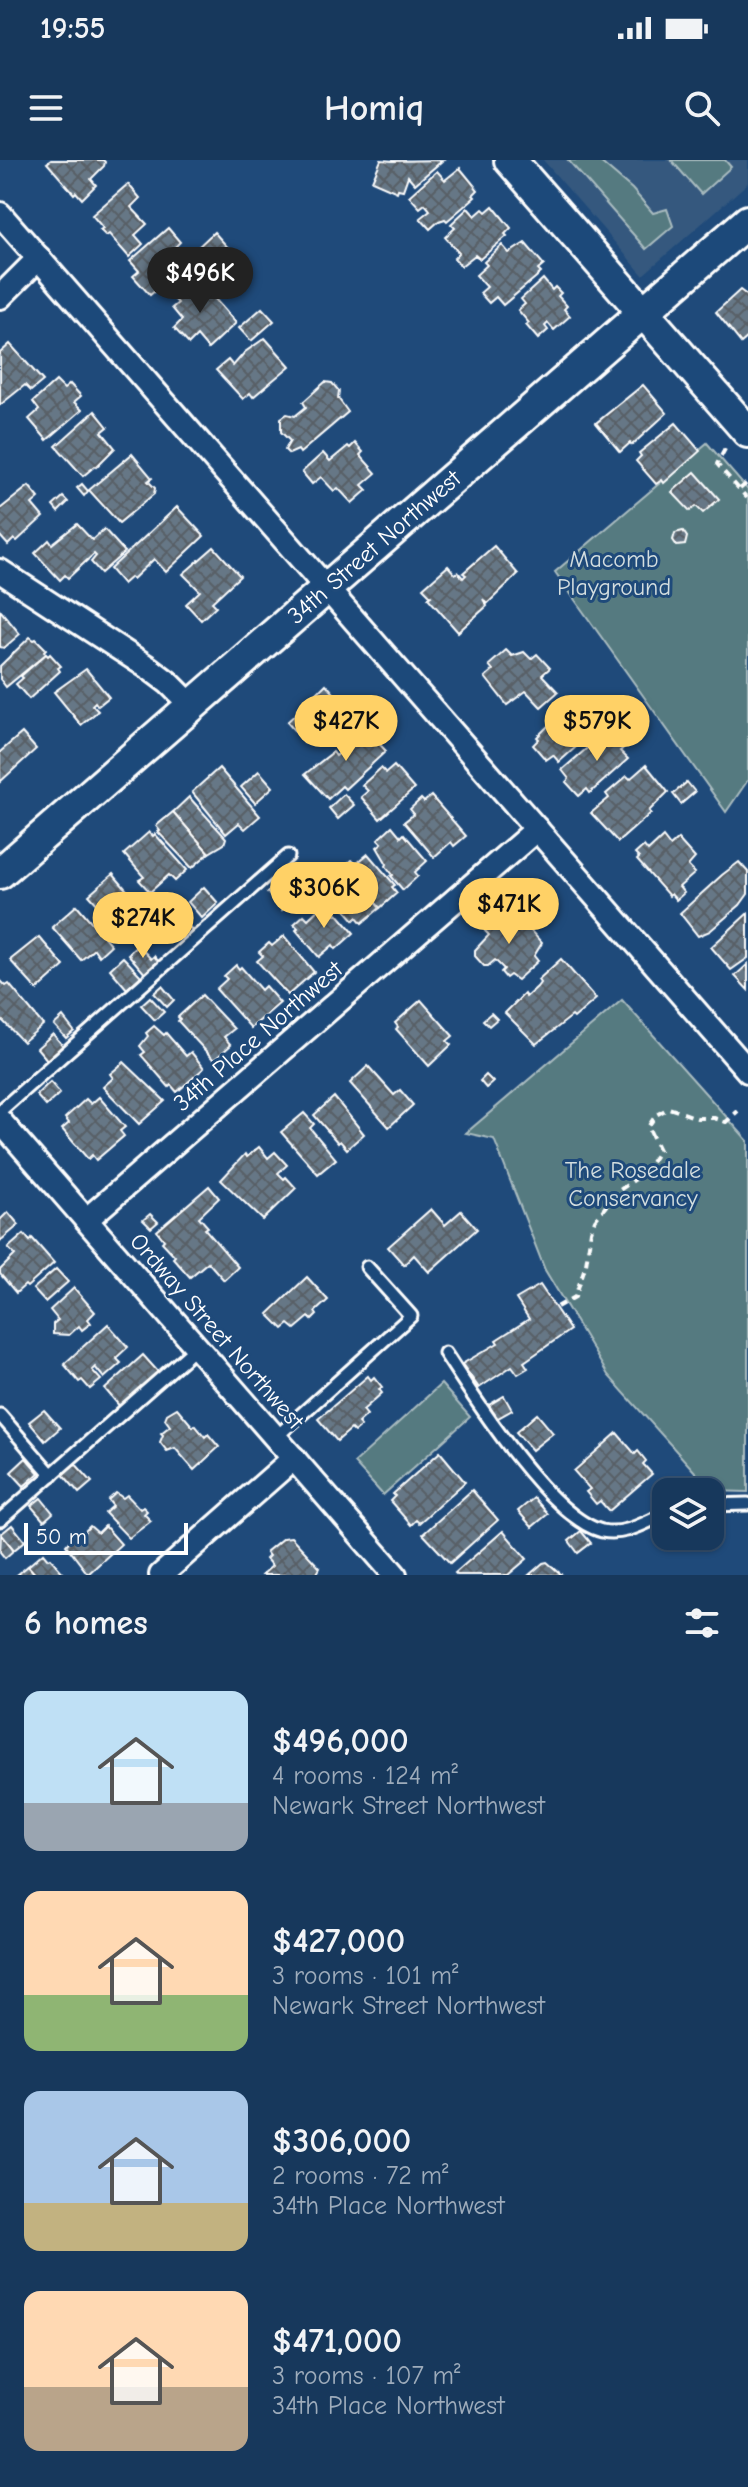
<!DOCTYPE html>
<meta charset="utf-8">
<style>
:root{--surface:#17385c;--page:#203f62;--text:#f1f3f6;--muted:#9eacbb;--line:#365272;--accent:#ffd166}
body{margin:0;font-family:"Comic Neue",sans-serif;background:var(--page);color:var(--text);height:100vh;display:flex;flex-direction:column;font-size:30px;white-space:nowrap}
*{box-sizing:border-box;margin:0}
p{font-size:26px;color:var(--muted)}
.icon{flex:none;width:44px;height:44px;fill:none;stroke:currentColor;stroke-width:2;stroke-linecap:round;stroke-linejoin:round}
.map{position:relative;height:1415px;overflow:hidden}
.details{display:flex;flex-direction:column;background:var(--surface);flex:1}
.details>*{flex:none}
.fabs{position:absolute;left:652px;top:1318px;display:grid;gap:16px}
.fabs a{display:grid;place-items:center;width:72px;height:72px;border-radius:16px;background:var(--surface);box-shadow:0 2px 6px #0004,0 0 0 2px var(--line);font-size:40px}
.scale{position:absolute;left:24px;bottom:20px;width:164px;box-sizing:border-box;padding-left:8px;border:4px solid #fff;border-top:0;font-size:22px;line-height:28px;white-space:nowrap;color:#fff;-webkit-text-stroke:6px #1f4a7a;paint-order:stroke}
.price{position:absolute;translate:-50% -68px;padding:0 18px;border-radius:28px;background:var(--accent);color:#111;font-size:26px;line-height:52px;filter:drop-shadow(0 2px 4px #0008)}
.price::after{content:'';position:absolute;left:50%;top:48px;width:24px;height:18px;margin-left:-12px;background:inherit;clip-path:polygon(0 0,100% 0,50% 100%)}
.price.on{background:#222;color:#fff}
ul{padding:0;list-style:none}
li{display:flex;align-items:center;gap:24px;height:200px;padding:0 24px}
li span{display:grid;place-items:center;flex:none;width:224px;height:160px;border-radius:16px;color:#555}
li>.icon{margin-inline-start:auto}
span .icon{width:96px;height:96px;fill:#fffc;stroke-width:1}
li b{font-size:34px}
h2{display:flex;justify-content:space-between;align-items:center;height:96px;padding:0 24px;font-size:34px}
.status{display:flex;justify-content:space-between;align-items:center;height:56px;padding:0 40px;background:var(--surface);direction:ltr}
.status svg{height:22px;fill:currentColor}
header{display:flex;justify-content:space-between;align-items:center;height:104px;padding:0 24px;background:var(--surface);font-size:36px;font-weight:700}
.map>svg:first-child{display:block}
</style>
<div class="status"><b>19:55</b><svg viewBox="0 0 49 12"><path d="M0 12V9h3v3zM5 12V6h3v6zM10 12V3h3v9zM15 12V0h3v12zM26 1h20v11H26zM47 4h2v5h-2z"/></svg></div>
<header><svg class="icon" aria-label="menu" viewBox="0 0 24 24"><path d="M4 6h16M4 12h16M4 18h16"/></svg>Homiq<svg class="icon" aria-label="search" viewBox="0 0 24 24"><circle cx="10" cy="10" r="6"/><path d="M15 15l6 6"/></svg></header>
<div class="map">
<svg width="748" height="1415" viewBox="0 0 748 1415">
<defs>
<pattern id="building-cross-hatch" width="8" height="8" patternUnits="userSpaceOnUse" patternTransform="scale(2)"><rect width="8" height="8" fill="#667786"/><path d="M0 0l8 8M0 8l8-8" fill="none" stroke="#585f66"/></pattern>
</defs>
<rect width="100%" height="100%" fill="#1f4a7a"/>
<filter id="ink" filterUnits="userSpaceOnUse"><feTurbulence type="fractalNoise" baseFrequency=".0125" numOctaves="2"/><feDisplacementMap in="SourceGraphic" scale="16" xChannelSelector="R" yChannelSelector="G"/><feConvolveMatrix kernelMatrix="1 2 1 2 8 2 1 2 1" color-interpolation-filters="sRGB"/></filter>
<g filter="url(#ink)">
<polygon fill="#34587e" points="543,0 748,0 748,23 643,115"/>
<g fill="#547a80" stroke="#aabcc0" stroke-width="2">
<polygon points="568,0 598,0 632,29 653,53 667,49 673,66 646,89"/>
<polygon points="671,0 725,0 731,7 701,34"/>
<polygon points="707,283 748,330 748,620 726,652 555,412"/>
<polygon points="622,840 748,981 748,1332 712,1331 608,1215 545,1110 494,979 466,973"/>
<polygon points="441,1224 470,1257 383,1335 354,1303"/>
</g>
<g fill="url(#building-cross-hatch)" stroke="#fff" stroke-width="2">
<polygon points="51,0 103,0 105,2 104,6 91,19 96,25 82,39 76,32 74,34 47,3"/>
<polygon points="381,0 393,1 443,0 415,24 408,16 403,30 398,29 397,32 372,21"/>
<polygon points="460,8 478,30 473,35 475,37 447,61 445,59 439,61 430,69 420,58 430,50 425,44 420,48 409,36 437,11 445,20"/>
<polygon points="128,24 140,38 131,47 147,64 135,75 143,84 129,97 109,74 106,76 100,70 103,68 92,55"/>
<polygon points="493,46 511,68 505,74 507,76 480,99 475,95 461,106 454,98 459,93 445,77 455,68 451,64 468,48 475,56 483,49 486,52"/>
<polygon points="168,68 180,82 174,88 185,99 181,102 186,107 158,132 156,130 150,135 133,116 139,111 130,101"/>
<polygon points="214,72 231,91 212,107 196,89"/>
<polygon points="525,83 544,105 538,110 541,113 503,145 496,137 489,143 480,133 487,127 476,115 487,105 484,102 502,85 509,93"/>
<polygon points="543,119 552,130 555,127 561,133 558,136 567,146 564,149 570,156 554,170 548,163 545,166 548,170 538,179 526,165 529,163 518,150 525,144 521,139"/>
<polygon points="188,121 195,128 201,123 236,163 208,189 197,176 189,184 174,168 182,160 172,148 178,143 171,136"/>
<polygon points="740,130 748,136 748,177 741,183 716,152"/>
<polygon points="262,148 274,161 251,181 239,168"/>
<polygon points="265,178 290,206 253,237 250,233 243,239 216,210 228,200 233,206 245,192"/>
<polygon points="10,184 43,221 31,231 25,225 0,245 0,193"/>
<polygon points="56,221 64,229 70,224 81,236 74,242 82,250 47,280 29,259 39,250 33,242"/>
<polygon points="325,222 332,223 339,231 338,238 348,252 300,293 298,290 289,294 285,290 290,281 281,272 281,258 287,254 295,256 306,247 303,242"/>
<polygon points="643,225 667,253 632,285 630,283 620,292 596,263"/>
<polygon points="95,251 108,267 102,272 115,288 96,307 95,306 83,316 56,286"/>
<polygon points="676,263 700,291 664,323 662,320 656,324 636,301 641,296 639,293"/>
<polygon points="355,283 363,292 360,295 376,313 362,325 367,330 352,343 338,328 334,331 321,317 312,324 302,312 323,293 330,301 348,286 350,288"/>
<polygon points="132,294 152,318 148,321 155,328 154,334 119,363 89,330"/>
<polygon points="695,312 719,339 703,353 696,346 690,351 672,332"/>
<polygon points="82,324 88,331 84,336 77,328"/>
<polygon points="29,326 39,338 32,344 43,357 17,381 14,379 8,385 0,376 0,349"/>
<polygon points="63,337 68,342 58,352 53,346"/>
<polygon points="177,347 204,376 166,412 154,399 133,419 131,417 123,424 110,409"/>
<polygon points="77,364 92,380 104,369 125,392 101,413 91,402 96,396 94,394 68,418 65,415 60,420 35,393 49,380 52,384"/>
<polygon points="683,371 687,377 685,385 677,386 673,380 675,373"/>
<polygon points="494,386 518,414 487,444 483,439 487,446 458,472 428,438 431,436 423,428 448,406 455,414 458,412 463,418 466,415 463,413"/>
<polygon points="214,387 240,416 212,442 216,446 201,460 186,444 200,431 183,414"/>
<polygon points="0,450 20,474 4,488 0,487"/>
<polygon points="30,477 34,480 36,479 46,489 44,491 46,494 6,527 0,519 0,506"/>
<polygon points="506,490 512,496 524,492 531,499 537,494 550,508 542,515 558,532 541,547 526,531 507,545 485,517 493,510 489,505"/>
<polygon points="46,494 48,496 50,494 61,506 58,508 60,511 29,539 16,524 23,518 21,516"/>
<polygon points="86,509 109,537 98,546 95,542 92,545 98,551 81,565 54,532"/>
<polygon points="326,524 351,553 316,581 312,577 305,583 287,562 298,552 297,550 302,545 304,546"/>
<polygon points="579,542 590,555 583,560 593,572 559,602 553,595 546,600 533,585 539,579 537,577 562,552"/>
<polygon points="361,564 386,591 345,629 342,626 328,639 305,614 333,592 336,596 350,584 345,578"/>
<polygon points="609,569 616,578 622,571 631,581 620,591 628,599 590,633 587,629 579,636 566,622 569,619 562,610"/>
<polygon points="22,573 36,589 0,622 0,592"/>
<polygon points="646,605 668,632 649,651 651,653 618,682 591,653 609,638 606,634 627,616 630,619"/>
<polygon points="394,606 414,629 380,659 361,637 368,631 362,625 381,608 386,613"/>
<polygon points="219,608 260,656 245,669 239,663 226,674 192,632"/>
<polygon points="259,611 273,627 255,643 241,627"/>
<polygon points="687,622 695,632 681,644 673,634"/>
<polygon points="344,634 354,645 338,659 329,648"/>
<polygon points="431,636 466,676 454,686 451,682 434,697 404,662 414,654 410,649 421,639 424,642"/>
<polygon points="189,637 226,678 224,684 209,693 173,652"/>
<polygon points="173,652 209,693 192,708 158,672 160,671 156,666"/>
<polygon points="392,666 401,677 404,674 427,701 415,712 418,716 403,730 391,716 393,715 386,706 387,704 377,687 382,683 378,679"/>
<polygon points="149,672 153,676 155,674 187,710 175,721 169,715 150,732 139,720 144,717 124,694"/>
<polygon points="663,677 670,686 678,679 695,698 688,706 695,713 679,727 684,733 676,740 671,734 669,736 637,700 639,698 635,694 644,686 648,691"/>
<polygon points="368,694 395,725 392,727 397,733 380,748 344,707 352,700 356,704"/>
<polygon points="739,702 748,712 748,734 740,745 710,771 698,776 680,753 722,715"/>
<polygon points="344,707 380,748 362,763 357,757 354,760 327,729 338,719 335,715"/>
<polygon points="113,714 147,754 135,764 130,758 119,768 89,735"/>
<polygon points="277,724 292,741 282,750 267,732"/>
<polygon points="204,727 218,743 202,758 188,742"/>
<polygon points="324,744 335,755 337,753 354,773 336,789 333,785 319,797 296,770 298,768 294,764 304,755 308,759"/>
<polygon points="77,745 111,785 99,796 94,789 81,800 52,767"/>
<polygon points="510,748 542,783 534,796 538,801 517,820 510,815 506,818 501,812 504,809 495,800 488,806 484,806 475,796 475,790 489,775 485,771"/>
<polygon points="748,753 748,798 731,810 711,787"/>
<polygon points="180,756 192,770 182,779 170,765"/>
<polygon points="284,776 314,812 288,835 257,801 263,796 259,792 269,783 272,786"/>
<polygon points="39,777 64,806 37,830 10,800"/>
<polygon points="138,785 151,799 154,796 159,802 146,815 128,794"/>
<polygon points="123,797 141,816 127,829 110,809"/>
<polygon points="561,799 596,839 574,858 572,856 536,884 505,853 524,834 526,837 537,827 540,823 538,820"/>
<polygon points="748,804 748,830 735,816"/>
<polygon points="236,805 239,809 241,807 261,830 265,826 280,843 251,868 216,829 227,819 224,816"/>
<polygon points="0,820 6,826 9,824 43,865 23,882 0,858"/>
<polygon points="162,826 174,840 167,847 154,833"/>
<polygon points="202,835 234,869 224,877 231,885 214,900 178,861 180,859 178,857"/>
<polygon points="150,837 164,852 155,860 141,845"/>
<polygon points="421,840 453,876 447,881 451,885 429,906 396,869 398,867 395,863"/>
<polygon points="491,853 497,859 489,866 483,860"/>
<polygon points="63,857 74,871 66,878 54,865"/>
<polygon points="154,866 164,875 166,873 186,896 191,892 204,908 177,932 171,925 169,927 141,895 145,892 140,886 148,876 146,873"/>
<polygon points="53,874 64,887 48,901 37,888"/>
<polygon points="124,902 165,941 139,964 103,927 113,918 110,914"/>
<polygon points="368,906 394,935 400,930 413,945 389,967 350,923"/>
<polygon points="486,915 493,922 486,928 480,921"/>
<polygon points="50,922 60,933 46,946 36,935"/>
<polygon points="99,937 125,967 120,971 124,976 96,1000 92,995 88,999 62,969 69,963 65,958 86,939 91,944"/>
<polygon points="334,937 364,974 347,989 340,981 338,983 314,955"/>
<polygon points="304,953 314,964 310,968 336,999 318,1014 281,972"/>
<polygon points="259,987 268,998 275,992 287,1005 278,1013 284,1019 286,1017 296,1028 263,1060 221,1020 245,994 247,997"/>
<polygon points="209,1026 219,1038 199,1057 208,1067 205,1069 238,1107 224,1120 208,1102 190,1117 173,1098 175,1096 162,1082 164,1080 157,1071"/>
<polygon points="431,1049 445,1065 461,1051 477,1069 429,1112 414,1095 404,1105 388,1087"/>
<polygon points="8,1052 19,1065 0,1081 0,1060"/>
<polygon points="150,1054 158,1062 151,1068 143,1060"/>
<polygon points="24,1074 30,1081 32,1078 54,1103 27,1127 25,1125 16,1133 0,1114 0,1110 15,1095 8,1088"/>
<polygon points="56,1109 68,1122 45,1142 33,1129"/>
<polygon points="307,1117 328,1140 315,1152 317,1155 312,1160 309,1157 295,1169 289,1164 283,1169 268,1154"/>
<polygon points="540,1125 570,1170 524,1202 528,1208 518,1214 512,1206 479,1228 462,1204 498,1183 496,1180 529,1159 516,1139"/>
<polygon points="74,1128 95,1152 88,1159 91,1163 82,1170 79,1166 69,1175 53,1174 53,1164 58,1160 50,1150"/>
<polygon points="108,1164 128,1187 116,1198 121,1203 104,1218 95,1207 92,1210 101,1220 90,1229 82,1220 79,1222 64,1204"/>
<polygon points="143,1195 160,1214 121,1248 105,1229"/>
<polygon points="368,1216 371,1220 374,1217 382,1227 379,1229 382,1233 363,1250 367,1255 358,1263 361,1266 354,1272 351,1269 337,1281 318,1259"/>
<polygon points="504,1236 512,1250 496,1259 489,1245"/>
<polygon points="177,1248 193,1267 195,1265 205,1277 208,1274 219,1287 194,1310 175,1288 167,1291 160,1282 163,1275 161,1273 170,1266 165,1259 167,1254"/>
<polygon points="44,1250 60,1268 45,1281 29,1262"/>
<polygon points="537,1254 553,1273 532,1290 516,1272"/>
<polygon points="617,1273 635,1294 638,1291 646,1301 643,1304 652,1314 609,1351 600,1341 596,1344 586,1332 590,1329 574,1311"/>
<polygon points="440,1292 465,1322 419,1363 416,1360 411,1365 390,1341 395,1336 393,1334"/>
<polygon points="26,1298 39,1313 24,1326 11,1312"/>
<polygon points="72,1300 92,1322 79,1333 60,1311"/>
<polygon points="472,1330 498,1360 450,1403 423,1374"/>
<polygon points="116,1333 123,1338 127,1335 140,1349 143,1347 147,1351 144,1354 151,1361 129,1378 105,1353 113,1346 108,1340"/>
<polygon points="41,1338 53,1353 44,1361 31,1346"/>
<polygon points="534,1338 548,1354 532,1367 518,1351"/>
<polygon points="12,1365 25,1381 14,1390 1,1374"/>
<polygon points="90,1366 98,1373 105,1366 121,1384 88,1414 66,1385 76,1373 79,1377"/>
<polygon points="503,1371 527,1399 508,1415 457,1415 455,1413"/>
<polygon points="581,1371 591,1383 578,1393 569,1381"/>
<polygon points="1,1374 14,1390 5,1398 0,1392"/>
<polygon points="291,1377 320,1408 316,1415 262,1415 272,1406 266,1399 269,1396 266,1392 283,1378"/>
<polygon points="43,1393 48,1399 50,1398 65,1415 36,1415 28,1406"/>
<polygon points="547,1402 562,1415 529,1415 543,1403"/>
<polygon points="28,1406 36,1415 17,1415"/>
</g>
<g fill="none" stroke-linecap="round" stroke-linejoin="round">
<g stroke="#fff" stroke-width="17">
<g id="lane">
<polyline points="0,951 288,696"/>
<path d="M 445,1193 C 474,1238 550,1358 602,1371 C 626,1376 645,1362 666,1354"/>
<polyline points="0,1255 52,1315"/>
<polyline points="275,1278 411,1156 367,1107"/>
<polyline points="710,1345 748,1344"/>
<polyline points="0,1360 197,1187"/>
</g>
</g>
<g stroke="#fff" stroke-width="28">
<g id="street">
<polyline points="0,54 748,911"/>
<polyline points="0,137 39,98"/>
<polyline points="0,411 149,508 169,523 192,546"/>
<polyline points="0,961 395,1415"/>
<polyline points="86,1060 537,669"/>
<polyline points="161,1415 294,1298"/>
</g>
</g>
<g stroke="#fff" stroke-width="36">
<g id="secondary">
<polyline points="510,0 748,272"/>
<polyline points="0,713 748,61"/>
</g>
</g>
<g stroke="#fff" stroke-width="4" stroke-dasharray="8 6" stroke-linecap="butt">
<polyline points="725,289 717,304 747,338"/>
<polyline points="740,329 748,322"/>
<polyline points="557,1147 575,1137 586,1104 591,1071 595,1060 617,1032 644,1013 659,990 648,967 656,955 669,948 697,958 714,958 726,962 738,951"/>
</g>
<use href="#lane" stroke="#1f4a7a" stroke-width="11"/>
<use href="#street" stroke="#1f4a7a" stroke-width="22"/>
<use href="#secondary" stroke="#1f4a7a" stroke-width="30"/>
</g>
</g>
<g text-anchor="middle" stroke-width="6" stroke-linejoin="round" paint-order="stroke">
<g font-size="24" fill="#fff" stroke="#1f4a7a">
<text transform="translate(374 387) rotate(-41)" y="8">34th Street Northwest</text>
<text transform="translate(258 876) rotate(-41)" y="8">34th Place Northwest</text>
<text transform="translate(217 1171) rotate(49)" y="8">Ordway Street Northwest</text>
</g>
<g font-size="24" fill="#d4dedf" stroke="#1f4a7a">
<text x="614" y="407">Macomb<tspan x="614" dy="28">Playground</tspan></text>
<text x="633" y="1018">The Rosedale<tspan x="633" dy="28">Conservancy</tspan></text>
</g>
</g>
</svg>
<div class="fabs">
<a><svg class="icon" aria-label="layers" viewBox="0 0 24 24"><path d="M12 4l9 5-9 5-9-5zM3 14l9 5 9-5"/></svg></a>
</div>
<div class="scale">50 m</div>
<b class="price on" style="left:200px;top:155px">$496K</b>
<b class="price" style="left:346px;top:603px">$427K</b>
<b class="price" style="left:597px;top:603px">$579K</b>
<b class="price" style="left:324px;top:770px">$306K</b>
<b class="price" style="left:509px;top:786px">$471K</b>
<b class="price" style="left:143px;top:800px">$274K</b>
</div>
<section class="details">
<h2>6 homes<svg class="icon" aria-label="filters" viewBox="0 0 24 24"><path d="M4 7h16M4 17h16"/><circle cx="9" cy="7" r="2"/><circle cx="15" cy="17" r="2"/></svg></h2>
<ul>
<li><span style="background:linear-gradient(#bfe0f5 70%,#9aa5b1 0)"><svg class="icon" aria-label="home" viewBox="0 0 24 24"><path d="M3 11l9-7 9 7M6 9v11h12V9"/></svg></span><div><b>$496,000</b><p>4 rooms · 124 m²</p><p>Newark Street Northwest</p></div></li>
<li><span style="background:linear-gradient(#ffd9b3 65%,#8fb573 0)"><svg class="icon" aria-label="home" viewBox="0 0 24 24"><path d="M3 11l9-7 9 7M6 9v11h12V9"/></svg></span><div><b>$427,000</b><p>3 rooms · 101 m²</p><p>Newark Street Northwest</p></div></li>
<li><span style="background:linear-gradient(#a9c7e8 70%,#c2b280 0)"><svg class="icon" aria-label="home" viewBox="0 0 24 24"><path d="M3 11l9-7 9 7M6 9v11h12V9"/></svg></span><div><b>$306,000</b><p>2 rooms · 72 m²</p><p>34th Place Northwest</p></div></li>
<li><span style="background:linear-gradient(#ffd9b3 60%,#b9a48a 0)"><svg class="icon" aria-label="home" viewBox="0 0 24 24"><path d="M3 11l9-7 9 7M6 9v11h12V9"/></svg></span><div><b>$471,000</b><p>3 rooms · 107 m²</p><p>34th Place Northwest</p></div></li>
</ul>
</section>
